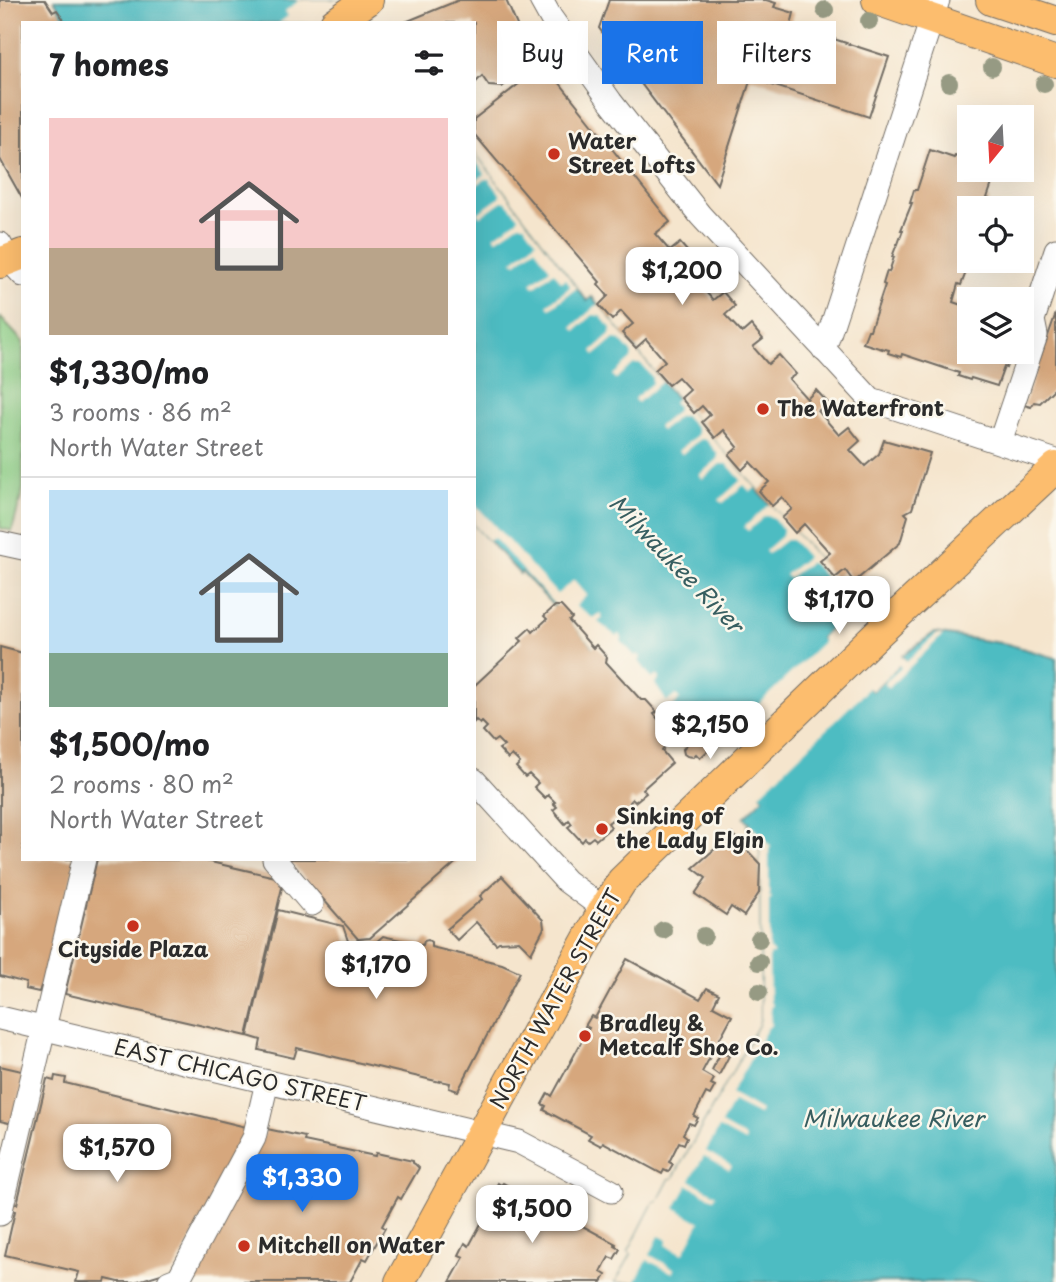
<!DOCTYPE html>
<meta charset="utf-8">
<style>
:root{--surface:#fff;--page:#f6f6f6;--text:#202124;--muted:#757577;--line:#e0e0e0;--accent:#1a73e8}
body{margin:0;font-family:"Playpen Sans",sans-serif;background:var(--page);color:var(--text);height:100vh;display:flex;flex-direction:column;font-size:26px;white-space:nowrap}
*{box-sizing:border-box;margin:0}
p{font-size:23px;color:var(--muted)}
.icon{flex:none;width:38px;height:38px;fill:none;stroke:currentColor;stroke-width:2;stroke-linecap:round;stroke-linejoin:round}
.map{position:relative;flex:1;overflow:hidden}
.drawer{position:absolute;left:21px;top:21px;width:455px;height:840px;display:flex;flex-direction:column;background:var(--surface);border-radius:0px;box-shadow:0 7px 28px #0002}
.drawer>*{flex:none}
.top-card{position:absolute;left:497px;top:21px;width:453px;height:63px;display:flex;gap:14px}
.needle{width:46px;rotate:198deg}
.buttons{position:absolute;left:957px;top:105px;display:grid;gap:14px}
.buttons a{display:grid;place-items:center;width:77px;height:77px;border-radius:0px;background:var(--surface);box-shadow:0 7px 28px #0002;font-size:35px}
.price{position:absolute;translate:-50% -60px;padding:0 16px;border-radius:14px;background:#fff;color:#222;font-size:23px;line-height:46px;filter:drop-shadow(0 2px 4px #0008)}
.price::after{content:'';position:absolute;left:50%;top:42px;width:21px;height:16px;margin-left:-10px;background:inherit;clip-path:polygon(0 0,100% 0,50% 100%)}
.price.current{background:var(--accent);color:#fff}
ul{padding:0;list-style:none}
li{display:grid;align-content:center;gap:14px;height:371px;padding:0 28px}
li+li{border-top:2px solid var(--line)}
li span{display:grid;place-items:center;height:217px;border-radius:0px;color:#555}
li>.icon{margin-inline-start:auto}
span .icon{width:126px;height:126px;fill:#fffc;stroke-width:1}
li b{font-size:30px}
h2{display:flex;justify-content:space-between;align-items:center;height:84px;padding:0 28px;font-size:30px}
.chip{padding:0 24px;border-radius:0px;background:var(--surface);box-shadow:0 7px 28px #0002;font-size:24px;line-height:63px}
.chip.current{background:var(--accent);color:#fff}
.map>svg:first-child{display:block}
</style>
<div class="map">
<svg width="1056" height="1282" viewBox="0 0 1056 1282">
<rect width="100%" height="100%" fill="#fbf7ec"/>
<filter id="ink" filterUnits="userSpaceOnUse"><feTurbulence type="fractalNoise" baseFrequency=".0143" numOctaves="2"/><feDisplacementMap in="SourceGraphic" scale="14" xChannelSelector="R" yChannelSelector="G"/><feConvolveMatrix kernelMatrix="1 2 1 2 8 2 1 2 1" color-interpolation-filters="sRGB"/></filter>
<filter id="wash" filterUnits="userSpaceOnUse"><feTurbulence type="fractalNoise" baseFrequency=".00686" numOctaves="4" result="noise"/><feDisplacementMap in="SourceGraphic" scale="28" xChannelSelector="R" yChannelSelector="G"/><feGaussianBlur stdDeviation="1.57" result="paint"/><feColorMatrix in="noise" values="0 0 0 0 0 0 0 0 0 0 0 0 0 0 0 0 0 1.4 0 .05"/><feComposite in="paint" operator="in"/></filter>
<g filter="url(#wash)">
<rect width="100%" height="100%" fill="#f5e5cd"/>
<polygon fill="#90d189" stroke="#5e7e5a" stroke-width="2" points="0,317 23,342 23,489 12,531 0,528"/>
<g fill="#4dbcc2" stroke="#3c7476" stroke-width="2">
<polygon points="54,0 381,0 391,23 67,23"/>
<polygon points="474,152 587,301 592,297 662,382 857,603 854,607 852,606 847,610 847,612 821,638 872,691 899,665 906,661 902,656 934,633 1007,644 1056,658 1056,1282 616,1282 632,1254 629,1251 654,1202 658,1202 670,1179 673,1179 759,1025 761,1017 760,844 756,840 758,837 748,826 750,823 744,817 763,798 713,748 687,744 684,746 522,572 520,574 474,525"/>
</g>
<g fill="#f5e5cd">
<polygon points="300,0 383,0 392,22 279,23 288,16 285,11"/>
<polygon points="474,152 577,288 550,308 547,305 569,288 570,285 566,279 561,282 554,272 534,287 531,283 550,269 535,248 516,263 513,261 536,241 524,224 519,224 497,239 494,236 517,220 518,216 506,202 502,201 481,216 478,213 499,198 500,194 489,179 485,179 474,187 474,182 485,174 474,159"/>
<polygon points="598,304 662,382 637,403 634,399 652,383 652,377 641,364 634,364 616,379 613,375 631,359 632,354 620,340 614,339 595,355 592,351 610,335 611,328 600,316 593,315 575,331 572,327"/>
<polygon points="677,398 756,488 750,492 744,485 723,503 719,500 741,480 727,464 720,464 703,479 699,475 717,460 718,454 706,440 700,439 682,454 678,451 697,435 697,429 685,416 679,416 661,431 658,427 676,412 677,406 673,402"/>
<polygon points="474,503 557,594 574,580 587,595 576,606 593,618 600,613 603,618 598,622 616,636 619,634 622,638 621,641 635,656 638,654 641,658 639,661 652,679 657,675 660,678 655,684 667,702 676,695 680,699 671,708 684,724 695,715 699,720 689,728 690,730 678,740 669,731 494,538 489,541 474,525"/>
<polygon points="770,504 837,580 810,603 807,599 824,583 825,577 813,564 809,563 789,578 785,575 807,557 792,540 786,540 768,554 765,551 782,536 783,530 772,517 765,516 748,531 744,527"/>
<polygon points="852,605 856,609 851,611 847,618 825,638 872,686 897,662 902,661 899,658 899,654 907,661 937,634 943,635 888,688 884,683 901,668 899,665 872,691 869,688 760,794 763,798 741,819 741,815 758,798 697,736 685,750 683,749 687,744 686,742 697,732 713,748 823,642 821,638"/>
<polygon points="750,823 771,847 769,849 769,895 772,898 769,900 769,949 773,953 773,955 769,955 770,1002 773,1005 770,1008 771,1025 767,1029 731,1094 761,1111 759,1115 733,1102 721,1124 746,1138 745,1142 719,1128 706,1151 732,1166 729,1170 704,1156 690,1180 716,1195 714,1199 688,1185 675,1208 700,1222 683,1254 666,1245 668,1240 659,1236 650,1255 675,1269 673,1273 647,1260 636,1281 637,1282 616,1282 632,1254 629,1251 654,1202 658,1202 670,1179 673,1179 759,1025 761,1017 760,844 756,840 758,837 748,826"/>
</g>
<g id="blocks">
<g fill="#d6a77d">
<polygon points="0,0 45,0 53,12 57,10 66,23 23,23 23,200 0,159"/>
<polygon points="459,0 506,0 519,30 532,48 670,222 655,234 670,251 680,243 695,260 685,268 693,277 702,268 713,281 704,290 713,300 723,292 735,306 725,315 742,333 751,325 763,339 753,347 768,364 779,355 796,374 789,379 807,399 816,390 828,403 818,411 839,435 849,427 860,441 850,450 865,466 879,454 884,440 930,453 912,509 905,513 908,516 900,543 854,582 845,570 835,578 820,561 830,553 804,524 795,533 782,518 792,509 782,497 772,506 759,491 769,482 750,462 742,470 729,455 738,447 724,430 715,438 702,422 710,415 702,406 694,413 681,398 690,390 678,377 668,385 655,370 665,361 646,339 636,348 622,333 633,324 621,311 612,320 599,305 608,296 598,284 600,282 474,134 474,119 525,79 520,72 502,87 489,86 482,76 474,84 474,23 403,23"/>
<polygon points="609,0 766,0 776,3 774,7 794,13 791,25 889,57 869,117 751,78 717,184 599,28"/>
<polygon points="930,150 954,158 955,156 967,160 966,162 970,163 970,170 989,170 996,172 987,198 990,199 987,208 970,208 970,251 963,271 966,272 961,285 958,284 953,302 970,308 970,352 1012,352 1006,368 1004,367 997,386 971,378 970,380 958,376 959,373 902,354 901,357 888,353 889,350 882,348 882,349 863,343 868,330 870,330 885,285 883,284 887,271 889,272 894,257 892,257 897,244 898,244 903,230 901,230 912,203 910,203 914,190 917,190"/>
<polygon points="1056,313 1056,387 1040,403 1034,402 1031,407 1024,405"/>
<polygon points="555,606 561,606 572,618 569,621 593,648 596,645 607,657 606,662 641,700 646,700 657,712 654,714 658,719 663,724 665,721 672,729 669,735 671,737 668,741 662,751 672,763 643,789 646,793 635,802 632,799 630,801 631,802 629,804 632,808 617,821 614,818 608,823 611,827 596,840 593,837 588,841 585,838 582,842 568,827 572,824 569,820 565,824 553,810 557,807 553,803 555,802 548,795 545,798 534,787 538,783 529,774 525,777 516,767 520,763 512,755 508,759 499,749 504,746 497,739 493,742 483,731 487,727 482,722 480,724 476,720 474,722 474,686 522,641 519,638 530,628 533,632 547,619 544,616"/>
<polygon points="0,647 23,653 23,859 76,859 44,987 41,986 39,992 25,989 26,983 0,976"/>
<polygon points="697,732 712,747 700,758 696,754 693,757 687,756 684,754 683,749 687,744 686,742"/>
<polygon points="732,834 760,864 759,893 744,916 731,907 726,915 695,894 706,878 693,868"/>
<polygon points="97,859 202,860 284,879 247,1036 65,994"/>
<polygon points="288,859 460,859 370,938 358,939"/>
<polygon points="502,876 543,920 544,928 531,953 519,941 499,942 496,944 476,922 457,940 447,929 482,899 480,896"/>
<polygon points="278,910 343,926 349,944 368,949 383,936 423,945 424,941 428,940 431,942 431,947 502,964 520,972 458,1091 449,1088 450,1083 440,1081 440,1082 297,1048 294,1058 259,1050 261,1040 248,1036"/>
<polygon points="627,959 700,999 707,988 719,994 713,1006 732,1016 702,1072 714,1079 711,1084 715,1086 710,1095 706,1093 694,1116 698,1118 694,1125 689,1123 683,1134 687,1137 684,1144 679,1142 669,1162 673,1164 668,1172 664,1170 662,1174 603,1142 601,1146 588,1139 591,1135 544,1110 546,1106 542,1104 548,1093 552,1096 589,1028 585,1026 591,1016 595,1018"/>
<polygon points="721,1052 729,1056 719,1075 712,1070"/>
<polygon points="0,1066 26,1072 13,1124 0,1121"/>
<polygon points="55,1076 66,1078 65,1083 246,1127 241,1150 174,1270 135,1282 119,1282 106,1279 105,1282 76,1282 79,1272 5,1255 15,1211 10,1210 12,1203 17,1204 47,1079 54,1081"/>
<polygon points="267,1129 305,1137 304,1141 375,1156 376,1153 413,1161 413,1163 415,1164 419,1168 401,1199 398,1197 382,1226 385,1228 367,1260 363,1258 350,1282 184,1282"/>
<polygon points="498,1183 501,1185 503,1183 616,1244 615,1246 620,1249 614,1259 609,1257 605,1264 601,1272 606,1275 602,1282 450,1282 464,1257 459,1255 465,1243 469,1246 496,1196 492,1194"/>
</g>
</g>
</g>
<g filter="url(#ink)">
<use href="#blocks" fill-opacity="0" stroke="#726c64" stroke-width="2"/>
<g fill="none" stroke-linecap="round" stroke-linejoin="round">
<g stroke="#726c64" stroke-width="25">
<g id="minor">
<polyline points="541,0 551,18 611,102 700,215 871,400 1056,461"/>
<polyline points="0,244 8,259 23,275"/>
<polyline points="824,350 938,0"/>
<polyline points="1000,442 1036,335 1033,320 1056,250"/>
<polyline points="0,543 23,548"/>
<polyline points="474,780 566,881 604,909"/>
<polyline points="274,859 312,904"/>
<polyline points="0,1018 519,1142 611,1191"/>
<polyline points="0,1214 84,859"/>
<polyline points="169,1282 179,1278 254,1138 267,1082"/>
</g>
</g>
<g stroke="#726c64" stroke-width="32">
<g id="major">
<polyline points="877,0 1056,62"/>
<polyline points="991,0 1056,22"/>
<polyline points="335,23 368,0"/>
<polyline points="0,263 23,254"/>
<polyline points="400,1282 604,909 622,881 878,633 1056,467"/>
</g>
</g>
<use href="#minor" stroke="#fff" stroke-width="23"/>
<use href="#major" stroke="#fcbd6e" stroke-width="30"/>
</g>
<g fill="#969a83">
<circle cx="825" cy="10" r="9"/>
<circle cx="869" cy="21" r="9"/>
<circle cx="992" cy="67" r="9"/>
<circle cx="949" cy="83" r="9"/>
<circle cx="1044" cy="84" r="9"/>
<circle cx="663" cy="930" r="9"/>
<circle cx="704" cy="936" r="9"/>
<circle cx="759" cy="939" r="9"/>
<circle cx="759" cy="962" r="9"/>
<circle cx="759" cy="992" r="9"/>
</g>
</g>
<g fill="#c8321e" stroke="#fbf7ec" stroke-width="2.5">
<circle cx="554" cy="154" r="7"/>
<circle cx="763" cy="409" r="7"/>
<circle cx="602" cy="829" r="7"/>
<circle cx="133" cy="926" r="7"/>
<circle cx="585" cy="1036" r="7"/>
<circle cx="244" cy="1246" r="7"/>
</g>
<g text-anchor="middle" stroke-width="5" stroke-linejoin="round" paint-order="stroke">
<g font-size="21" font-weight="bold" fill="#2b2b2b" stroke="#fbf7ec" text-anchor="start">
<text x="568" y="149">Water<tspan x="568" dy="24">Street Lofts</tspan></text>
<text x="777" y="416">The Waterfront</text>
<text x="616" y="824">Sinking of<tspan x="616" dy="24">the Lady Elgin</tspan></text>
<text x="133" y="957" text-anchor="middle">Cityside Plaza</text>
<text x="599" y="1031">Bradley &amp;<tspan x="599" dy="24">Metcalf Shoe Co.</tspan></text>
<text x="258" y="1253">Mitchell on Water</text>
</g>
<g font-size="21" fill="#2b2b2b" stroke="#fbf7ec">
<text transform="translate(556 999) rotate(-61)" y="7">NORTH WATER STREET</text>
<text transform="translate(240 1076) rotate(13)" y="7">EAST CHICAGO STREET</text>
</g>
<g font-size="23" font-style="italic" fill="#375e60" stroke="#fbf7ec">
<text transform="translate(676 564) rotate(46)" y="8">Milwaukee River</text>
<text x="893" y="1127">Milwaukee River</text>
</g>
</g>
</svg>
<div class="buttons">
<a><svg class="needle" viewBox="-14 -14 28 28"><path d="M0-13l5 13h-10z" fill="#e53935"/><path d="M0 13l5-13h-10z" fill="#757577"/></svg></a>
<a><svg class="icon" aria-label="locate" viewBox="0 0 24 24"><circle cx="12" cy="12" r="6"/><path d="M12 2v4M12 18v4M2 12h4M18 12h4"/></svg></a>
<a><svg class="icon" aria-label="layers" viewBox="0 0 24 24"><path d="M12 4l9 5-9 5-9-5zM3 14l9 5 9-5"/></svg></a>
</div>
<b class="price" style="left:682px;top:307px">$1,200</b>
<b class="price" style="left:839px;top:636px">$1,170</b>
<b class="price" style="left:710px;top:761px">$2,150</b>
<b class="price" style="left:376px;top:1001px">$1,170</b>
<b class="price" style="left:117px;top:1184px">$1,570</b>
<b class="price current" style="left:302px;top:1214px">$1,330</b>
<b class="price" style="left:532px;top:1245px">$1,500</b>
<div class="top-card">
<a class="chip">Buy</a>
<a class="chip current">Rent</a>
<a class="chip">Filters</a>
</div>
<section class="drawer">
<h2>7 homes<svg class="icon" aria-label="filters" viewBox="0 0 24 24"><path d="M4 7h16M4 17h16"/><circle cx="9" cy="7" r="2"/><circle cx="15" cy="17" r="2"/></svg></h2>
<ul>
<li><span style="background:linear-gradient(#f6c9c9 60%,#b9a48a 0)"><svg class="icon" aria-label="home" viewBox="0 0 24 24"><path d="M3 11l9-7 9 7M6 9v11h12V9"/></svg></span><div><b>$1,330/mo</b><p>3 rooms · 86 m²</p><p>North Water Street</p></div></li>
<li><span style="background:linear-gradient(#bfe0f5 75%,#7fa58c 0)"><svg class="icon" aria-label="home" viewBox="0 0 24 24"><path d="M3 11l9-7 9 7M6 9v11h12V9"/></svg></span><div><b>$1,500/mo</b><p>2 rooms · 80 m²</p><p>North Water Street</p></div></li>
</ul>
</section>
</div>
